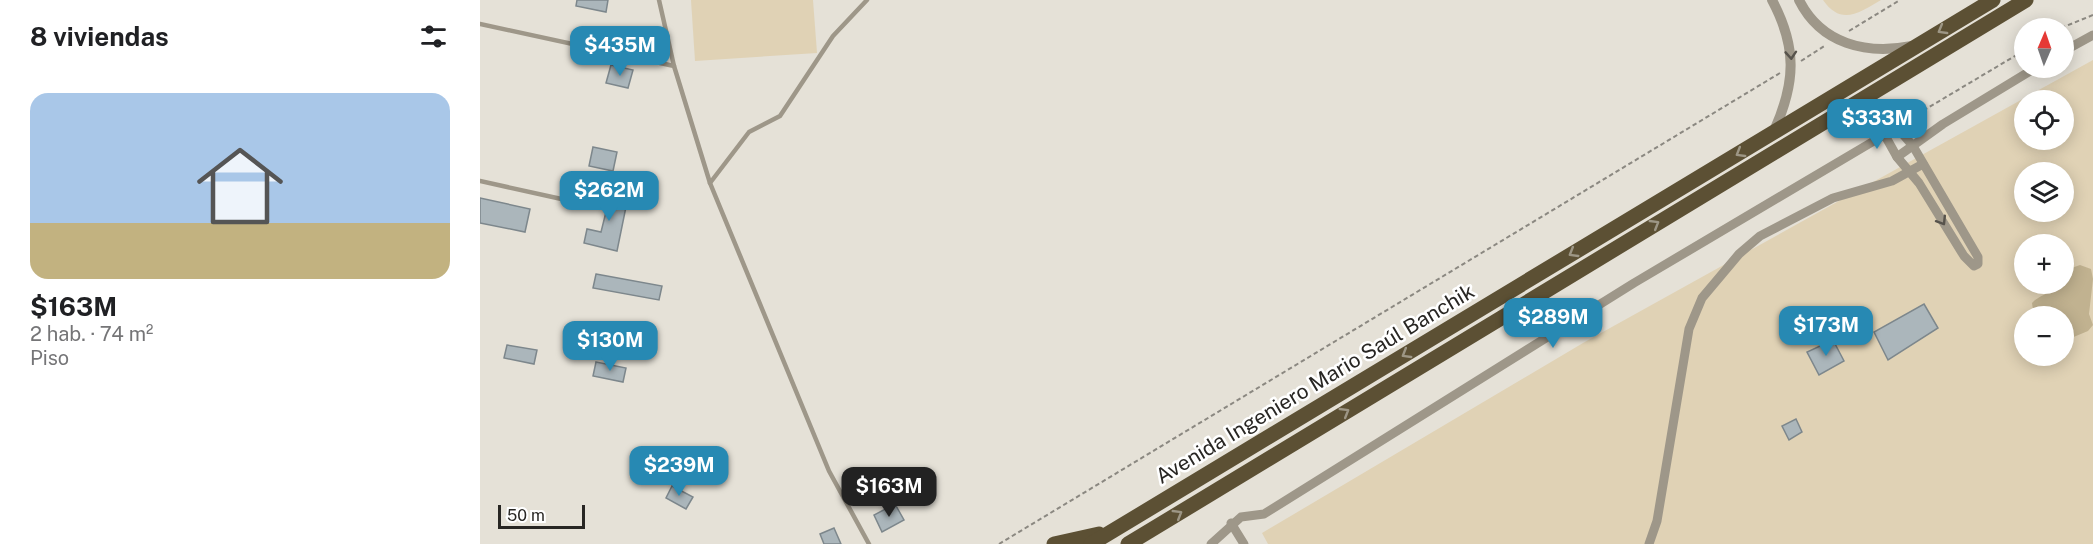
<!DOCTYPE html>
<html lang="es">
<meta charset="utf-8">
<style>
:root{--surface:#fff;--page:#f2f2f2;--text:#202124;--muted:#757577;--line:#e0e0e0;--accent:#2789b3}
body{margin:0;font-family:"Public Sans",sans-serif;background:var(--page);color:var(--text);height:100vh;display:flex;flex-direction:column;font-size:22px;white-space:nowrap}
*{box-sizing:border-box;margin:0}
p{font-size:20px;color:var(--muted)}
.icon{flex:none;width:33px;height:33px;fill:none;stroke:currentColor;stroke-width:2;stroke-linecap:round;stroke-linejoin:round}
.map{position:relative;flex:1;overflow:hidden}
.drawer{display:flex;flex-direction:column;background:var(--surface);width:480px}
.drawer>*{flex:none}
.needle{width:39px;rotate:2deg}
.fabs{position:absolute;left:1534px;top:18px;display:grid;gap:12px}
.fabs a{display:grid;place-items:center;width:60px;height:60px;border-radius:50%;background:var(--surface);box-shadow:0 3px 15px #0003;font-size:30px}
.scale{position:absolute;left:18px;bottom:15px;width:87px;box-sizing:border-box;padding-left:6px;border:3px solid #282623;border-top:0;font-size:16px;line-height:21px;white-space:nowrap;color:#282623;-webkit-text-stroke:4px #fff;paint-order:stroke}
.price{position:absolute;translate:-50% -51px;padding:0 14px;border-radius:12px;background:var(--accent);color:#fff;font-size:20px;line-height:39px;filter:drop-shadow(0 2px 3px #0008)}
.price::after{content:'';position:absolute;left:50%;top:36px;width:18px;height:14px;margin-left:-9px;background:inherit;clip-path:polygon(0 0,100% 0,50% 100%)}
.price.on{background:#222;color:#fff}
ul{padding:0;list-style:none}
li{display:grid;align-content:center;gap:12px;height:318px;padding:0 30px}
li+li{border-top:2px solid var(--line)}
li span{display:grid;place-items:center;height:186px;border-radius:18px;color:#555}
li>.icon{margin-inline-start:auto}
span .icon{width:108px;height:108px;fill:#fffc;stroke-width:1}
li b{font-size:26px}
h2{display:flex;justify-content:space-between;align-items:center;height:72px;padding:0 30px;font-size:26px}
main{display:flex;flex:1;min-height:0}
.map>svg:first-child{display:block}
</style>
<main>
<section class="drawer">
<h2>8 viviendas<svg class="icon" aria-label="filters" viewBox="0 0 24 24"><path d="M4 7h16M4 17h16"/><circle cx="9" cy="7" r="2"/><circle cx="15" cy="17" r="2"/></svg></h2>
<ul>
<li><span style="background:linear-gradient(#a9c7e8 70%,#c2b280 0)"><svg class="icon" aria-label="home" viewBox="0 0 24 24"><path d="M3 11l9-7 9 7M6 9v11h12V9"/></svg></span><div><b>$163M</b><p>2 hab. · 74 m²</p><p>Piso</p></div></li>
</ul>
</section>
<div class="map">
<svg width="1613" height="544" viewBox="0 0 1613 544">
<rect width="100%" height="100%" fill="#e5e1d7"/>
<g fill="#e0d2b5" fill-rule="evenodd">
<polygon points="211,0 333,0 337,53 215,61"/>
<path d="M 1343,0 L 1401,0 C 1379,13 1361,26 1343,0 Z"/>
<path d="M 1613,60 L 1613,544 L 788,544 L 782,533 L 1103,343 ZM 1545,100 L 1584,100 L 1584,140 L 1545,140 ZM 1545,172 L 1584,172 L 1584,212 L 1545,212 ZM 1545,244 L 1584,244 L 1584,284 L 1545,284 ZM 1545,316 L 1584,316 L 1584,356 L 1545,356 Z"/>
</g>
<path fill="#c1b290" d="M 1600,265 L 1611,269 L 1613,279 L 1609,314 L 1613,325 L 1608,331 L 1584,341 L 1584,316 L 1554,316 L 1552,303 C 1559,295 1570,295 1574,284 L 1584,284 L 1586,270 Z"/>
<g fill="#abb6bb" stroke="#7d878c" stroke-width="1.5">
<polygon points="97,0 128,0 126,12 96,6"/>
<polygon points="131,65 153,70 148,88 126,83"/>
<polygon points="113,147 137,152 133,171 109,166"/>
<polygon points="122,191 148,197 137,251 104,243 107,229 121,232 127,208 119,206"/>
<polygon points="0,198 50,209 45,232 0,223"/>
<polygon points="116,274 182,286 179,300 113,288"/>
<polygon points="1444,304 1458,328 1408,360 1394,332"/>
<polygon points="1353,340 1364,361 1339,375 1327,352"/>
<polygon points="27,345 57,350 54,364 24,358"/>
<polygon points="116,362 146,368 143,382 113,376"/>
<polygon points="1316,419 1322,432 1309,440 1302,426"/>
<polygon points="192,486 213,497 206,509 186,498"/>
<polygon points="415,504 424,520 402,532 394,515"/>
<polygon points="354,528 361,544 344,544 340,534"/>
</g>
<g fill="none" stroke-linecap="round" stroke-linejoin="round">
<g stroke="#8b8881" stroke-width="2" stroke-dasharray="4.5 3" stroke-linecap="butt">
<polyline points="1581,28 1613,15"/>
<polyline points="1369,31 1420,0"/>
<polyline points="1321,61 1346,45"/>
<polyline points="1424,122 1545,50"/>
<polyline points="519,544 1300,73"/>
</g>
<g stroke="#9e9789" stroke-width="4.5">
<polyline points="179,0 194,66 230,183 349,471 389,544"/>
<polyline points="0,24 194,66"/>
<polyline points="0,181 86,200"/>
<polyline points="230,183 269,132 300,116 353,36 387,0"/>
</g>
<g stroke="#9e9789" stroke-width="9">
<polyline points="1584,51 1613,35"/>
<polyline points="1383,98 1395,112 1398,123 1417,157 1439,183 1484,256 1494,266 1498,264 1498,257 1433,146 1409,118 1395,112"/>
<polyline points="1417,157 1463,124 1555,68"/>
<polyline points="751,523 764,544"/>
<polyline points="731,544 761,517 784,514 1154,283 1404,135"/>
<polyline points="1169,544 1177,521 1209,329 1222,298 1259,254 1280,236 1353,198 1412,181 1443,164"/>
</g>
<g stroke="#9e9789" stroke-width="10">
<path d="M 1292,0 C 1317,47 1316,82 1294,131"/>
<path d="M 1319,0 C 1341,44 1386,55 1432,46"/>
</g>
<g stroke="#5c5034" stroke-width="15">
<polyline points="574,544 619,534"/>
<polyline points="611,544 1513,0"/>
<polyline points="648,544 1546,0"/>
</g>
</g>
<defs><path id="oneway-chevron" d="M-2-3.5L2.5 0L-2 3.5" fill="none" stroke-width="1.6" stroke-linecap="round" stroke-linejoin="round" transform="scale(1.5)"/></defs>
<g stroke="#9d9685">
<use href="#oneway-chevron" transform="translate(1462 30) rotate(150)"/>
<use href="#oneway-chevron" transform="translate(1260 153) rotate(149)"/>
<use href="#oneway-chevron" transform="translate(1175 224) rotate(-31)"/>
<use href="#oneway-chevron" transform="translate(1093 253) rotate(149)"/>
<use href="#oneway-chevron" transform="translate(926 354) rotate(149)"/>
<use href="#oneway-chevron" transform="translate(865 412) rotate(-31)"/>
<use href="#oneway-chevron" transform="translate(698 514) rotate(-31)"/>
</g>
<g stroke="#57534c">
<use href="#oneway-chevron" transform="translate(1311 55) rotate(86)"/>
<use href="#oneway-chevron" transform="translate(1462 221) rotate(58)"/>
</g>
<g text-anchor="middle" stroke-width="5" stroke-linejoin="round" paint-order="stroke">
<g font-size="21" fill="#282623" stroke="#fff">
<text transform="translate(835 384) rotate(-31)" y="7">Avenida Ingeniero Mario Saúl Banchik</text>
</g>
</g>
</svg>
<div class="fabs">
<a><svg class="needle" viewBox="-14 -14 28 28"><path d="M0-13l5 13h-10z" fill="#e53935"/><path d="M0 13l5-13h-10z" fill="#757577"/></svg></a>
<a><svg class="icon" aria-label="locate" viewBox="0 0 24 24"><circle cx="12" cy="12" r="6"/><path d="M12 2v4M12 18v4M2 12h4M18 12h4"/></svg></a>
<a><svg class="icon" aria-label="layers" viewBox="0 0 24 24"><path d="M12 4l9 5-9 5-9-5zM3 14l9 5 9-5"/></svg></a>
<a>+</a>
<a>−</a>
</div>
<div class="scale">50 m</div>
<b class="price" style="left:140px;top:77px">$435M</b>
<b class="price" style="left:1397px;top:150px">$333M</b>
<b class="price" style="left:129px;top:222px">$262M</b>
<b class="price" style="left:1073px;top:349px">$289M</b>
<b class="price" style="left:1346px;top:357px">$173M</b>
<b class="price" style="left:130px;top:372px">$130M</b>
<b class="price" style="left:199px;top:497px">$239M</b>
<b class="price on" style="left:409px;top:518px">$163M</b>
</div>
</main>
